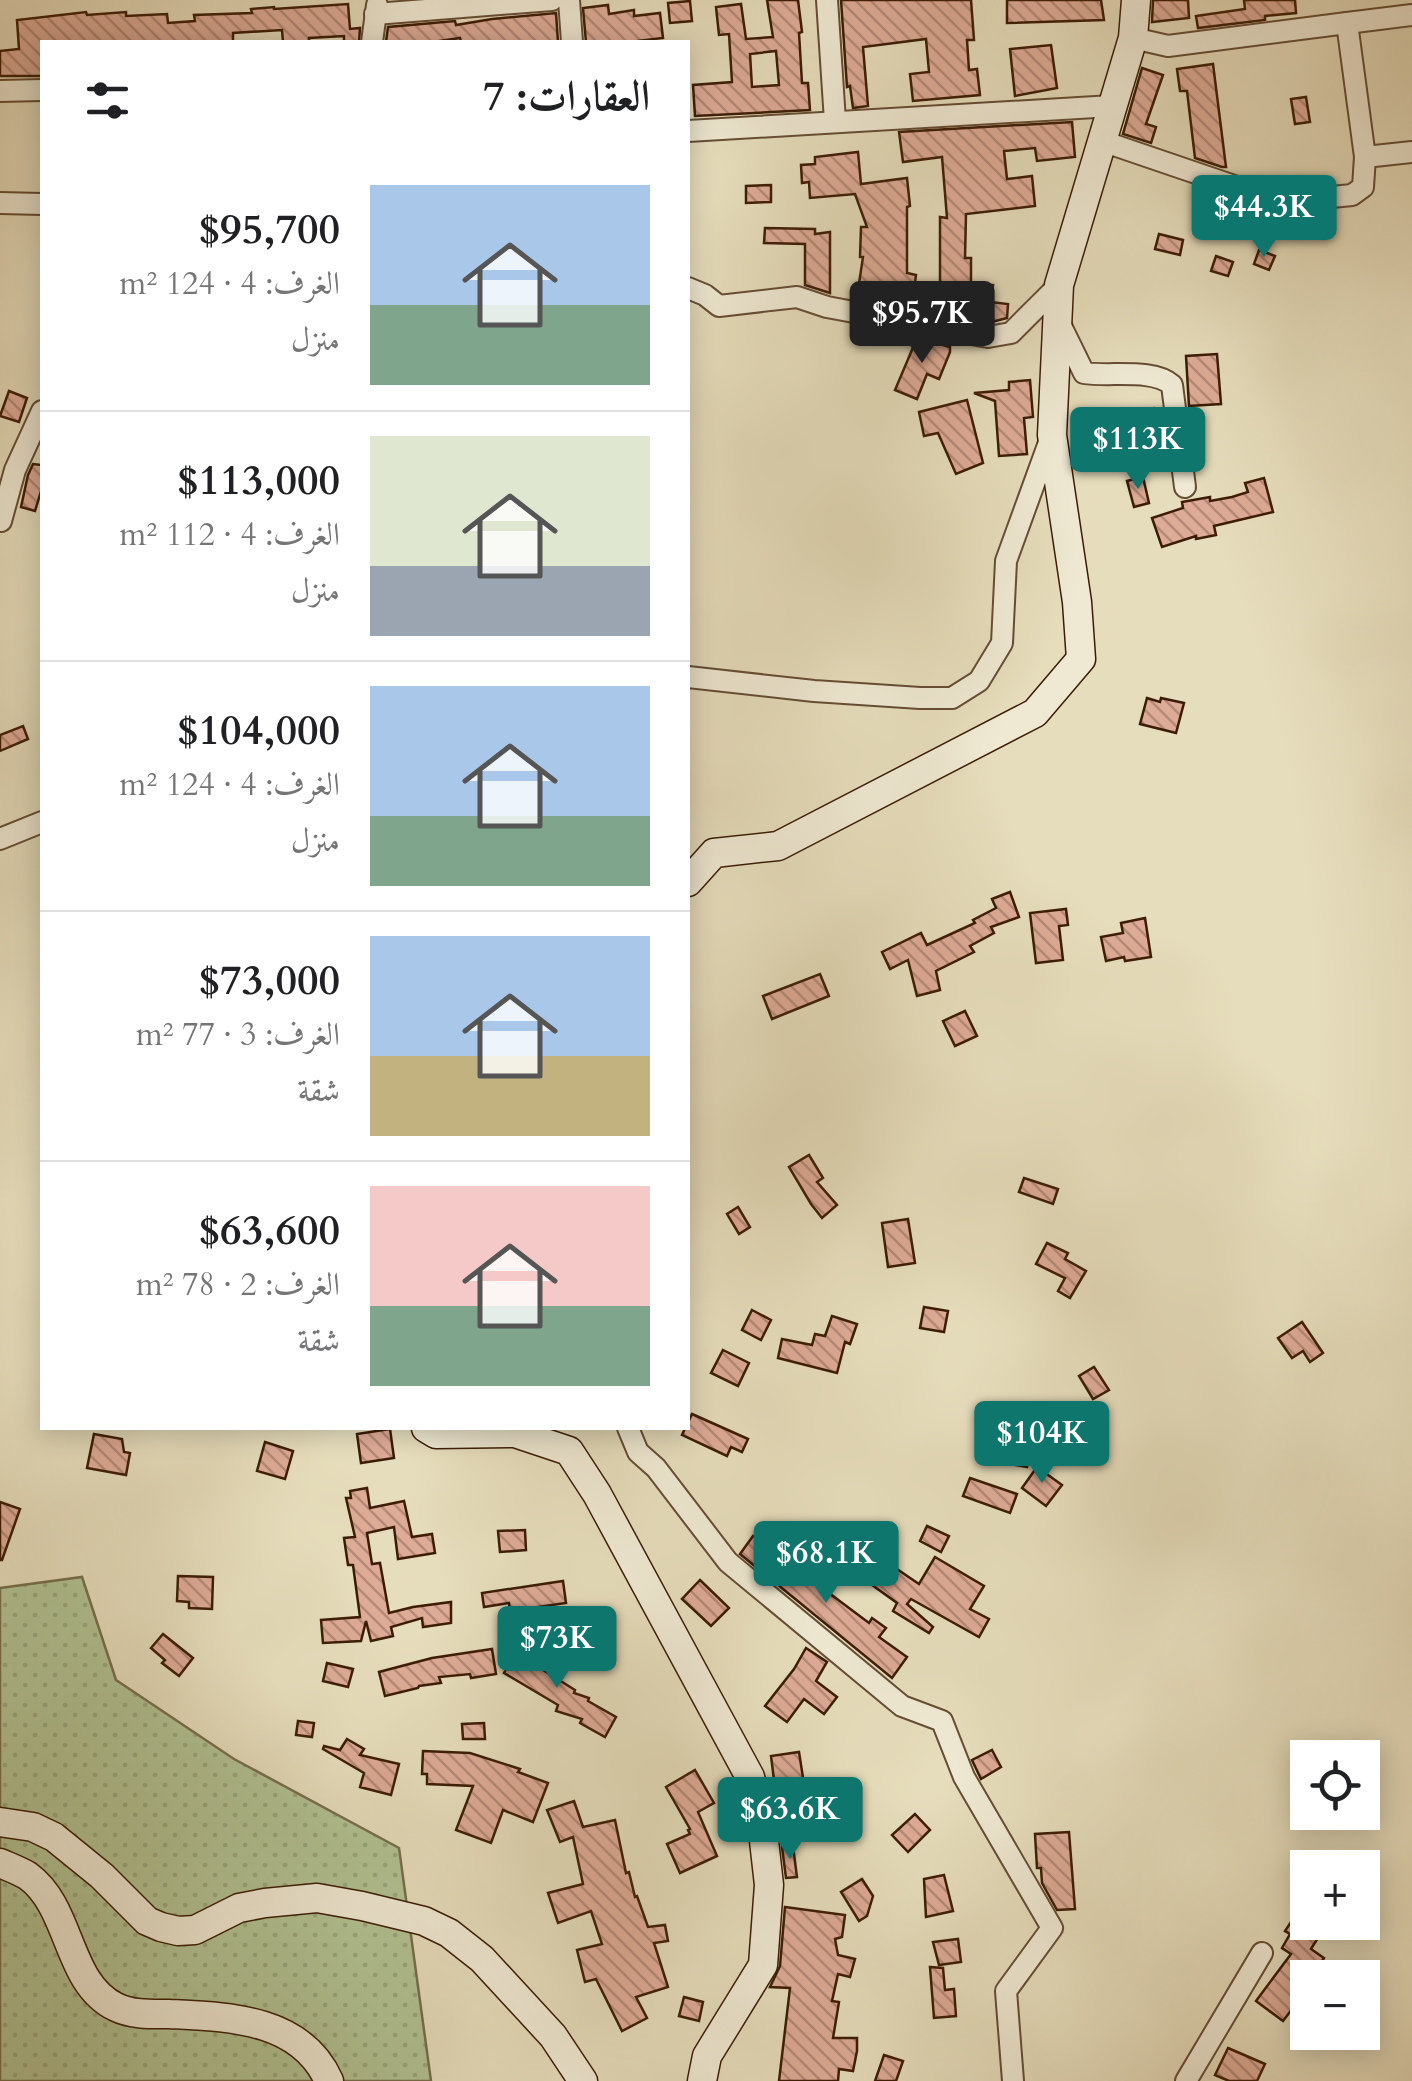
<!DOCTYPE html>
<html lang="ar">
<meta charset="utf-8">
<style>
:root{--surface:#fff;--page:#f2f2f2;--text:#202124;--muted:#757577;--line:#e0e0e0;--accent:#0f766e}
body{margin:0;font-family:Cardo,Amiri,serif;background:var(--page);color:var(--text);direction:rtl;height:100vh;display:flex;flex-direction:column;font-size:38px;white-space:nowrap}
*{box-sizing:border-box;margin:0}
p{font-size:32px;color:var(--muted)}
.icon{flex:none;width:55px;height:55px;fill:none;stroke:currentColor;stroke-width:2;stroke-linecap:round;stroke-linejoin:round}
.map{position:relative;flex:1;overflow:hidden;direction:ltr}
.sheet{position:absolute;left:40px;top:40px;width:650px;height:1390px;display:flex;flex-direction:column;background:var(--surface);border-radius:0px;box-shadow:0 5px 25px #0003;direction:rtl}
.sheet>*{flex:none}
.buttons{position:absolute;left:1290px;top:1740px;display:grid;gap:20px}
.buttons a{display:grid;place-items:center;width:90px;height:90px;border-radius:0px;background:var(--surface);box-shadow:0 5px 25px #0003;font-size:50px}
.price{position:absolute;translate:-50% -85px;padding:0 22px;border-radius:10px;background:var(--accent);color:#fff;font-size:32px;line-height:65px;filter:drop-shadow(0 2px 5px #0008)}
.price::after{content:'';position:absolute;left:50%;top:60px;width:30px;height:22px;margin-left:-15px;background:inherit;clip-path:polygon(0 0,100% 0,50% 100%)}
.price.selected{background:#222;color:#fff}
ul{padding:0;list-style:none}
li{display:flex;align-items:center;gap:30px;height:250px;padding:0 40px}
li+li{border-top:2px solid var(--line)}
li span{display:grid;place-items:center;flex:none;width:280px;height:200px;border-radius:0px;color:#555}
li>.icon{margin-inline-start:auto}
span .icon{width:120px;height:120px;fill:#fffc;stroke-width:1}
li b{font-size:42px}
h2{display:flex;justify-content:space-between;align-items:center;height:120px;padding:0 40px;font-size:42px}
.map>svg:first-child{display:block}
</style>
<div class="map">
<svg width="1412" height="2081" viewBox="0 0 1412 2081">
<defs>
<pattern id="grass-dots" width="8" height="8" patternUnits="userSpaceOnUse" patternTransform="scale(2.5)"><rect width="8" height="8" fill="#b1c293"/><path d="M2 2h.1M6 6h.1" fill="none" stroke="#99a67d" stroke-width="1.8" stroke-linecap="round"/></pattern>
<pattern id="building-back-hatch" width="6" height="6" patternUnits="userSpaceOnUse" patternTransform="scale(2.5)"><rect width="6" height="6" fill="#deab96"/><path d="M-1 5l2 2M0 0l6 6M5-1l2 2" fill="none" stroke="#b58a78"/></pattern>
</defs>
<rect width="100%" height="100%" fill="#e6ddbc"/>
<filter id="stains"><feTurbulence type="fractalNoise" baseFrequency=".002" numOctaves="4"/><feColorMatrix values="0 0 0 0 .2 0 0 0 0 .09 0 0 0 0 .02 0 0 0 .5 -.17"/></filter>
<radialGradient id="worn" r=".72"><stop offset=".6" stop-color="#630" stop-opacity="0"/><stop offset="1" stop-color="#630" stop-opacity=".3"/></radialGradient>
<polygon fill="url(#grass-dots)" stroke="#766f4c" stroke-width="2.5" points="82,1577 116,1680 234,1759 399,1848 431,2081 0,2081 0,1588"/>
<g fill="url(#building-back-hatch)" stroke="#3c1c06" stroke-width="2.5" fill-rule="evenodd">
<path d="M 767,0 L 798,0 L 802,32 L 799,33 L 802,83 L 808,83 L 810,110 L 695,116 L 693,85 L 732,82 L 729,34 L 719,35 L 716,7 L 741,4 L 746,39 L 773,37 ZM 776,51 L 779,85 L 752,87 L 750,54 Z"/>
<polygon points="841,0 971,0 974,40 967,40 969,70 977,69 980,95 913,101 910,74 929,72 926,39 863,47 868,106 853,108 850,86 847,87"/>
<polygon points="1007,0 1101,0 1104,20 1007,23"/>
<polygon points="1153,0 1188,0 1189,18 1152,22"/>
<polygon points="1244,0 1295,0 1296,13 1265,16 1265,20 1198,28 1196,16 1245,9"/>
<polygon points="690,1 692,21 670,23 668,3"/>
<polygon points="348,4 350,29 360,28 359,42 344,42 344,36 309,38 309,42 283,42 282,30 233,33 233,42 42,42 42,76 0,76 0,51 19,49 17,20 86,12 87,15 126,12 126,16 167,14 168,23 195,21 194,15 252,13 251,9 274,7 274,9"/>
<polygon points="608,5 609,14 634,10 634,16 660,13 663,38 629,42 586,42 583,8"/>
<polygon points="556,13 558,42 461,42 460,38 433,42 386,42 388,27 455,21 456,25 492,19"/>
<polygon points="1051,45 1057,88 1015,96 1010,49"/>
<polygon points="1213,64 1226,167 1222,167 1195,158 1187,91 1180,91 1177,69"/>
<polygon points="1142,68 1163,75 1146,124 1156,127 1151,143 1123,134"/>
<polygon points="1306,97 1310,122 1295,124 1291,99"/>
<polygon points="1072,122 1075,157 1037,161 1035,148 1004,151 1007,179 1032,176 1035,206 966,214 965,258 971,258 971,283 993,285 990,302 1008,304 1007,318 988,323 966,319 967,313 940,313 940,217 947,218 942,157 903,162 899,132"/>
<polygon points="858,152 861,184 907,178 910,206 907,207 907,273 916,275 912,305 857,297 863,257 860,257 861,227 867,227 855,194 810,198 809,182 802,183 801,165 815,164 815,157"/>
<polygon points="771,185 771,202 746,203 746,186"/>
<polygon points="765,228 815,229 815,234 830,232 830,293 805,285 805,244 764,243"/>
<polygon points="1159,234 1183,240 1180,255 1155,249"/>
<polygon points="1259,250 1275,256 1269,270 1254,264"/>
<polygon points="1216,256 1233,262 1228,276 1211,271"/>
<polygon points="917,338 950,347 950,352 939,379 927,374 917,399 895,390"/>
<polygon points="1217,354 1221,404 1189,406 1186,356"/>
<polygon points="1030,380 1033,417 1024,418 1027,454 999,456 995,401 974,393 1009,390 1009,382"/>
<polygon points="9,391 27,398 19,422 0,416"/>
<polygon points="967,400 983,463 956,474 938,433 924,436 919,412"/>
<polygon points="1154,408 1159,446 1134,449 1133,462 1099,464 1096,413"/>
<polygon points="33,464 42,465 42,488 35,511 21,507 28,475"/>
<polygon points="1143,477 1149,503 1134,507 1127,481"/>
<polygon points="1264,478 1273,512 1214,526 1216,535 1196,539 1196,536 1162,547 1152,518 1183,508 1182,502 1210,497 1210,501 1232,497 1248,492 1245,483"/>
<polygon points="1147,698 1160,702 1161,698 1184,703 1176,733 1140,724"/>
<polygon points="23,726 28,739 0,751 0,735"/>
<polygon points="1010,892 1019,917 991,927 994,933 970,946 974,952 936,971 940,990 917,996 908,960 890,969 882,952 921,933 927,945 975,923 973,920 996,908 992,899"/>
<polygon points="1066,909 1068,925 1059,926 1063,960 1036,963 1030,913"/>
<polygon points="1145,918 1151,957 1125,961 1124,957 1106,961 1101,937 1123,933 1121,923"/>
<polygon points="820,974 829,996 772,1019 763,996"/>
<polygon points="965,1011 977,1036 955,1046 943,1021"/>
<polygon points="809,1155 823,1178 817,1182 837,1205 822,1218 811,1204 789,1167"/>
<polygon points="1024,1178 1058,1189 1053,1204 1019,1192"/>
<polygon points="738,1207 750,1227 739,1234 727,1214"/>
<polygon points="908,1219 915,1263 888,1267 882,1223"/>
<polygon points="1047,1243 1068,1253 1065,1259 1086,1271 1070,1298 1058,1291 1065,1278 1036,1264"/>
<polygon points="924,1307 948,1311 944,1332 920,1328"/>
<polygon points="752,1310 771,1320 761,1340 742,1330"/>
<polygon points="832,1316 857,1324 850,1344 845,1342 837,1373 778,1358 782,1339 812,1345 815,1334 825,1336"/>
<polygon points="1302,1322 1323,1353 1310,1362 1303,1351 1292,1358 1278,1338"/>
<polygon points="723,1350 749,1363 738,1386 711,1373"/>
<polygon points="1094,1367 1109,1390 1093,1399 1079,1376"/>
<polygon points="692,1414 748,1439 742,1452 731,1447 727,1456 682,1435"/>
<polygon points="390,1429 394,1458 361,1463 357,1434"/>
<polygon points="999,1430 1033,1437 1027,1467 993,1461"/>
<polygon points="94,1434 122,1439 124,1452 130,1453 126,1475 87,1468"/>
<polygon points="265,1442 293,1451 285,1479 257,1471"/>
<polygon points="1037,1467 1062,1485 1046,1506 1022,1488"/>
<polygon points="970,1478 1017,1494 1010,1513 963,1496"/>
<polygon points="367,1488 370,1508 404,1501 412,1537 432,1534 435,1553 398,1559 394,1527 367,1533 372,1564 380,1563 389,1613 413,1607 451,1602 451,1623 423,1627 422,1618 391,1627 393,1636 371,1641 366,1621 361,1641 323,1643 321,1620 360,1617 353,1565 348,1565 344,1538 355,1537 346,1498 351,1498 350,1491"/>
<polygon points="0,1502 20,1509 2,1560 0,1560"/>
<polygon points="927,1526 949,1536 941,1552 920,1541"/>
<polygon points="525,1530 526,1550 500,1552 498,1531"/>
<polygon points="753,1536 818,1582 822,1576 835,1585 829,1593 869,1623 872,1618 886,1628 879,1637 907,1657 892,1678 740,1554"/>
<polygon points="935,1557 984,1586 970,1609 989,1619 979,1637 911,1599 907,1604 933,1627 929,1633 893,1611 897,1603 872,1585 888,1563 919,1584"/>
<polygon points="178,1576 213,1577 212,1609 189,1608 189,1602 177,1601"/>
<polygon points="700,1580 729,1608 711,1626 682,1599"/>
<polygon points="563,1581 566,1603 510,1611 509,1603 484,1607 482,1593"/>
<polygon points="163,1634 193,1658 179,1676 162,1663 165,1660 151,1648"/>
<polygon points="519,1645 545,1659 540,1668 575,1690 574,1693 589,1698 588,1701 616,1717 605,1737 580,1723 582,1719 556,1711 558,1705 504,1673"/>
<polygon points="806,1648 827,1662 816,1681 837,1697 824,1714 804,1699 787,1722 765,1706 794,1669"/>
<polygon points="492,1649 496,1674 471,1678 470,1674 439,1677 441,1683 419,1686 418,1688 385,1696 379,1672 432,1658"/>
<polygon points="327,1663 353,1669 348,1687 323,1681"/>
<polygon points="298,1721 314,1723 312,1737 296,1735"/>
<polygon points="484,1723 485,1739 463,1739 462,1724"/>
<polygon points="347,1739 364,1749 360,1755 399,1764 391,1795 360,1787 364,1773 323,1749 324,1746 340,1750"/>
<polygon points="992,1750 1001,1767 981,1779 972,1760"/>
<polygon points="423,1751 470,1753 520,1769 518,1772 548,1783 533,1822 503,1810 491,1843 456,1830 473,1786 427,1784 427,1774 422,1774"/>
<polygon points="799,1752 804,1784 775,1788 771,1756"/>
<polygon points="695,1770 714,1803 698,1812 717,1856 680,1873 667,1844 690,1834 688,1830 690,1829 666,1787"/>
<polygon points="574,1801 583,1827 615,1820 626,1873 629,1872 635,1897 637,1896 648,1927 665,1925 668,1941 654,1943 668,1987 636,1997 647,2018 622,2031 596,1979 585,1982 577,1950 602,1944 591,1911 558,1923 548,1893 583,1884 573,1837 560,1842 547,1810"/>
<polygon points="915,1814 930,1830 908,1852 892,1835"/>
<polygon points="1069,1832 1075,1909 1057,1910 1042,1883 1041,1868 1037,1868 1035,1834"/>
<polygon points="793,1846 797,1877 786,1878 782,1847"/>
<polygon points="944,1875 953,1911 926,1917 924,1879"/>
<polygon points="862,1879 873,1896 867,1916 859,1921 841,1892"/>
<polygon points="785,1907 845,1915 842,1937 835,1939 838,1955 855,1959 850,1977 838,1974 832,2001 839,2002 833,2038 857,2038 857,2051 853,2071 839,2069 838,2081 779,2081 790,1988 770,1987 780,1966"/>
<polygon points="1295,1916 1321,1933 1311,1949 1324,1958 1311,1978 1308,1978 1308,1988 1283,2021 1256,2001 1291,1954 1282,1948 1290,1934 1285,1931"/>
<polygon points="958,1939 961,1962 939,1965 933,1942"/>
<polygon points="930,1967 943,1968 945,1990 954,1989 956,2016 934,2018"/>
<polygon points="684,1997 703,2002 699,2021 679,2016"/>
<polygon points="1228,2048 1265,2064 1257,2081 1229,2081 1215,2075"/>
<polygon points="884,2055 903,2061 896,2081 875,2081"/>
</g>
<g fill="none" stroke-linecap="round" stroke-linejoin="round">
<g stroke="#664c34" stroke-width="24">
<g id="street">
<polyline points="569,0 572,42"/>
<polyline points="827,0 835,121"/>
<polyline points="375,14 552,0"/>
<polyline points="1412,15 1347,23 1365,157 1412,152"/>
<polyline points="1133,38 1168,46 1347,23"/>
<polyline points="372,42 377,5"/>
<polyline points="0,91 42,90"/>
<polyline points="688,131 1112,106"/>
<polyline points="1102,141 1281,202 1352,195 1363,187 1365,157"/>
<polyline points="0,203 42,204"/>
<polyline points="688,288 705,295 719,306 797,297 827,307 988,337 1011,333 1059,285"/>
<path d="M 1060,324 L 1084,373 C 1110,377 1153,368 1172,385 L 1185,487"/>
<polyline points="1,521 15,470 42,411"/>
<polyline points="688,677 814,691 920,698 952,698 979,681 1002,643 1006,561 1051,437"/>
<polyline points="0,839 42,822"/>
<polyline points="628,1428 638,1452 656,1468 728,1562 902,1706 942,1721 964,1777 1052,1928 1006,1991 1013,2081"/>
<polyline points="1186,2081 1262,1953"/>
</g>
</g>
<g stroke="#3c1c06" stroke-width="31">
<g id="secondary">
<polyline points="688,882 714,853 778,846 1035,713 1081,659 1077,602 1052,435 1059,285 1133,38 1136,0"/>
<polyline points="426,1428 436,1434 515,1433 569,1451 597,1494 750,1777 762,1823 769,1885 763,1965 707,2056 702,2081"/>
<polyline points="0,1822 33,1827 54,1837 102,1876 147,1921 161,1927 178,1931 195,1930 239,1908 265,1903 317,1898 362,1906 424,1921 449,1933 482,1959 553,2036 583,2081"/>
<path d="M 0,1863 C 9,1867 20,1871 28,1876 C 72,1908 66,1983 116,2007 C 132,2015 152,2014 169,2014 C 229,2017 301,2018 329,2081"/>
</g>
</g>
<use href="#street" stroke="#efe9d3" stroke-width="20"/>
<use href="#secondary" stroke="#efe9d3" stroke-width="28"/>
</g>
<rect width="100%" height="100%" filter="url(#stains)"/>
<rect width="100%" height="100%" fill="url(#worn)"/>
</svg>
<div class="buttons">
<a><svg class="icon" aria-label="locate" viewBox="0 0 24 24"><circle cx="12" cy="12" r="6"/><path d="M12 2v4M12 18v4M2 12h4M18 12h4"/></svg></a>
<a>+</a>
<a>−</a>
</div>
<b class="price" style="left:1264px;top:260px">$44.3K</b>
<b class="price selected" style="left:922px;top:366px">$95.7K</b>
<b class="price" style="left:1138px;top:492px">$113K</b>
<b class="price" style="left:1042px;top:1486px">$104K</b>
<b class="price" style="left:826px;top:1606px">$68.1K</b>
<b class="price" style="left:557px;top:1691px">$73K</b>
<b class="price" style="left:790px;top:1862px">$63.6K</b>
<section class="sheet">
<h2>العقارات: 7<svg class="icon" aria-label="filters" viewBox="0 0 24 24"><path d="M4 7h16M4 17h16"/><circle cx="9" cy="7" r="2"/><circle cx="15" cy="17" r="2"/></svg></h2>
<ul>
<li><span style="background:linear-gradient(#a9c7e8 60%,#7fa58c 0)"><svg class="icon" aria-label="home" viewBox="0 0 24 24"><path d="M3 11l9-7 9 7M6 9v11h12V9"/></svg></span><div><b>$95,700</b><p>الغرف: 4 · 124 m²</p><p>منزل</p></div></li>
<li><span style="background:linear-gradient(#dfe7d0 65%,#9aa5b1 0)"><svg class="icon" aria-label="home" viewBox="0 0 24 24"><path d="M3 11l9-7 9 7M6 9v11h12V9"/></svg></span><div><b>$113,000</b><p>الغرف: 4 · 112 m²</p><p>منزل</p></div></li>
<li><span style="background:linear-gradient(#a9c7e8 65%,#7fa58c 0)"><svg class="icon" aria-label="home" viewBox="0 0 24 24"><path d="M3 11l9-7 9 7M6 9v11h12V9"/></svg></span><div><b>$104,000</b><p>الغرف: 4 · 124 m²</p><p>منزل</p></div></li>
<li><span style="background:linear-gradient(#a9c7e8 60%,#c2b280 0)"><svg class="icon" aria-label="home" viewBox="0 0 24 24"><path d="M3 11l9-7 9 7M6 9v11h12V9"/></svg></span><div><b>$73,000</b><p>الغرف: 3 · 77 m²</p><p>شقة</p></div></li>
<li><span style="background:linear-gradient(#f6c9c9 60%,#7fa58c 0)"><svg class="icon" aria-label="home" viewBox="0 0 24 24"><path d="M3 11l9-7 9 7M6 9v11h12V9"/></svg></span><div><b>$63,600</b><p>الغرف: 2 · 78 m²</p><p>شقة</p></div></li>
</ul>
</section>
</div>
